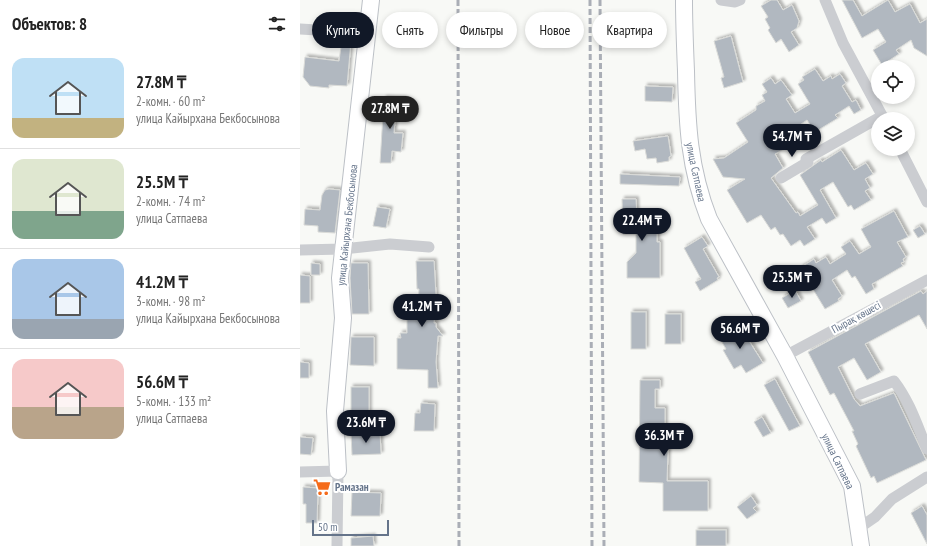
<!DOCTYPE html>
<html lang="ru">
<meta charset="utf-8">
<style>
:root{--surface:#fff;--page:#f2f2f2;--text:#222;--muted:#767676;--line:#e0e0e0;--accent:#111827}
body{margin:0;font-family:"PT Sans Narrow",sans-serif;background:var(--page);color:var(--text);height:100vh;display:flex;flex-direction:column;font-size:15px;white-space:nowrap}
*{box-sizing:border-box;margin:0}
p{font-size:13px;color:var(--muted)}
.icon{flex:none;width:22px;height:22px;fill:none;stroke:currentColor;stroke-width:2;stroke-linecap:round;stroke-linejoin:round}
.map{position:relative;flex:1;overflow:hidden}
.drawer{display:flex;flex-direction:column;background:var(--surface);width:300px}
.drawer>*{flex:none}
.top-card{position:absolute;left:12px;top:12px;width:380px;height:36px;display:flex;gap:8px}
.tools{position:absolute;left:571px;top:60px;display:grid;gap:8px}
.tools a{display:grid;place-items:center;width:44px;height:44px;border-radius:50%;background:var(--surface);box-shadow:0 2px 6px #0003;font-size:20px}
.scale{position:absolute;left:12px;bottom:10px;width:77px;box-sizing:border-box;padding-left:4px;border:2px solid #65748a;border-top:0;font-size:11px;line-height:14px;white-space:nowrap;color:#65748a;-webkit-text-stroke:3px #fff;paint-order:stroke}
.price{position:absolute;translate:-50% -34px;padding:0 9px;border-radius:14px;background:var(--accent);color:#fff;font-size:13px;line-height:26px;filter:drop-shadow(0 1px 2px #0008)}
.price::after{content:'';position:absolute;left:50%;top:24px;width:12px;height:9px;margin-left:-6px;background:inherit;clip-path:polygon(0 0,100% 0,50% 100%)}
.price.on{background:#222;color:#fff}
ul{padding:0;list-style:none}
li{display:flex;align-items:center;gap:12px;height:100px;padding:0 12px}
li+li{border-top:1px solid var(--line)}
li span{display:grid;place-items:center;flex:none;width:112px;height:80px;border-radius:12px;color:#555}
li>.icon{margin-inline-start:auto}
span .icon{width:48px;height:48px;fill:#fffc;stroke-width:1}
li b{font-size:17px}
h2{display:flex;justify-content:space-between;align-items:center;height:48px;padding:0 12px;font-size:17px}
.chip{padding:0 14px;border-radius:18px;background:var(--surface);box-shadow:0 2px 6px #0003;font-size:14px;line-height:36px}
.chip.on{background:var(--accent);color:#fff}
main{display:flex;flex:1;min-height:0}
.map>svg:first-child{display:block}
</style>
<main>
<section class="drawer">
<h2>Объектов: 8<svg class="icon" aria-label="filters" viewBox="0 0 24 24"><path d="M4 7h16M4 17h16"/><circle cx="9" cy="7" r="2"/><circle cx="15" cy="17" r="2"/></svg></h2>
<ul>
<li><span style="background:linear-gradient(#bfe0f5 75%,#c2b280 0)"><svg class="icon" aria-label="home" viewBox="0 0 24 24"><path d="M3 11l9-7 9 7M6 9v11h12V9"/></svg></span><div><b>27.8M ₸</b><p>2-комн. · 60 m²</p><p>улица Кайырхана Бекбосынова</p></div></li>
<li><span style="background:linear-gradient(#dfe7d0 65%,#7fa58c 0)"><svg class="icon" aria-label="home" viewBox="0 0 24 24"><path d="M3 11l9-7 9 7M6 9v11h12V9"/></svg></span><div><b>25.5M ₸</b><p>2-комн. · 74 m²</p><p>улица Сатпаева</p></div></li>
<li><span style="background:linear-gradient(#a9c7e8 75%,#9aa5b1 0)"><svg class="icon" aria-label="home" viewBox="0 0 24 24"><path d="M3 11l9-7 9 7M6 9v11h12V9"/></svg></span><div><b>41.2M ₸</b><p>3-комн. · 98 m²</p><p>улица Кайырхана Бекбосынова</p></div></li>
<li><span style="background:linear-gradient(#f6c9c9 60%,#b9a48a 0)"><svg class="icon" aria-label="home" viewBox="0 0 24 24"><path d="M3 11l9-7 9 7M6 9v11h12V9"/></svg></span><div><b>56.6M ₸</b><p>5-комн. · 133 m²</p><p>улица Сатпаева</p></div></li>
</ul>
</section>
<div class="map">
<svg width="627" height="546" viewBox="0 0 627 546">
<defs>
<filter id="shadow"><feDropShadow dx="2.5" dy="-2.5" stdDeviation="1" flood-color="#0004"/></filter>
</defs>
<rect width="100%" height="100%" fill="#f8f9f6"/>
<g fill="#b1b8c0" stroke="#dadbd8" filter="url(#shadow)">
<polygon points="471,0 477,0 483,10 492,5 499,21 497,28 491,32 499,45 489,52 481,39 476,43 468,30 470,28 465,19 468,17 461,6"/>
<polygon points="542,0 553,0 562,16 588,0 595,12 610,4 620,23 627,19 627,56 614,48 611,40 596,50 599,54 582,65 573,50 586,42 578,29 562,38"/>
<polygon points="431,36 443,82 424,88 421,78 424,77 414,41"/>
<polygon points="42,40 51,41 47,86 29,85 29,88 10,86 3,77 5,57 39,61"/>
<polygon points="515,69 523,81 531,76 532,79 540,74 546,83 542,86 552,102 556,100 561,110 554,114 549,106 535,115 538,118 515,132 507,120 485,135 491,145 475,154 483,168 471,178 496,213 498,212 500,216 518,205 500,175 521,160 522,162 541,150 554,170 566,163 573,174 565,179 570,188 565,191 571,200 554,210 551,205 548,207 533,182 520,190 536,218 526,224 522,218 507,227 515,239 504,246 500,240 491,246 483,234 480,235 475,227 471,230 461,215 447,223 427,190 445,179 423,177 413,159 424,158 448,142 436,123 456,110 456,106 465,101 462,95 467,92 462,84 471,78 475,84 481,80 492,95 486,99 495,113 510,104 498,84 504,80 502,77"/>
<polygon points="345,86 373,87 372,102 345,101"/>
<polygon points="84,98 104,99 104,107 96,107 94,133 103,133 101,152 92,151 91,163 80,163"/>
<polygon points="368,136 371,156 369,157 369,161 357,163 356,158 347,159 345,149 335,151 333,141"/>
<polygon points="320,174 380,177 379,186 320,184"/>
<polygon points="29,189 40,190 35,233 18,232 18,226 4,225 5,209 20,210 22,195 25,190"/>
<polygon points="322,199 336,199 337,217 357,216 357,242 360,242 360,278 327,278 327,262 336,253 336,234 323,234"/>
<polygon points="77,207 90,209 86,228 73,226"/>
<polygon points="594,211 608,237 597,242 606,257 603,259 604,262 601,263 603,266 572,284 574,289 566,294 555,276 552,278 547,270 532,280 542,296 538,299 539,301 525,309 500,268 514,259 516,263 526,257 530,264 546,254 541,247 550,241 559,254 571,247 561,229"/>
<polygon points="620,226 625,234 618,238 613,230"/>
<polygon points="402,237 408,246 403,249 419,277 417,278 418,280 400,291 395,282 401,279 384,248"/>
<polygon points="116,261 134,261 136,295 134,323 136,323 136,327 143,336 138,336 136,362 138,388 128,388 128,370 97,369 97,338 101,338 100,333 107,333 107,312 118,313 119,289 117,289"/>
<polygon points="11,263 20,264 20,275 11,275"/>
<polygon points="51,263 68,263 69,314 52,314 50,278"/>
<polygon points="0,275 10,276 10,303 0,303"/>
<polygon points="495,290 501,301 488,308 482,298"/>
<polygon points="621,291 623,294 627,291 627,329 619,315 565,344 581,372 567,380 554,358 538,367 554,399 560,406 594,393 626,460 577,483 574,476 571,478 556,446 558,444 552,431 554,431 534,393 530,395 508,352"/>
<rect x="331" y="312" width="15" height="37"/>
<rect x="365" y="314" width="16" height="30"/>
<polygon points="439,325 463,363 446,373 441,365 434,369 423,350 426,349 419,337"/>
<polygon points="51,337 74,337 74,366 50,365"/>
<polygon points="0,362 9,363 9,378 0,378"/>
<polygon points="475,379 500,426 489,431 464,385"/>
<polygon points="340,380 360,380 360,389 355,389 355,408 365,408 365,434 363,434 362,450 368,450 367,481 408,481 408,511 363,511 363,483 339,482"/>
<rect x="51" y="387" width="18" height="29"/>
<polygon points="121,403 135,404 134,431 114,431 115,413 120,413"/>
<polygon points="462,417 471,433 463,437 454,422"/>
<polygon points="80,432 81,454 52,455 51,433"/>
<polygon points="0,437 13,438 11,455 0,454"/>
<polygon points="3,487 18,488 17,523 6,523 6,504 3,504"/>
<polygon points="52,492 81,493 80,516 51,516"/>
<polygon points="451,496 457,505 453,508 457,512 447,519 437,507"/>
<polygon points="622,506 627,515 627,544 611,513"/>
<rect x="396" y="530" width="30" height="16"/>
<polygon points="73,536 74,546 51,546 51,538"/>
</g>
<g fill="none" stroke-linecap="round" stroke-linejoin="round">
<g stroke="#bcc0c6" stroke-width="18">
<g id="secondary">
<path d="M 384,0 C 384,24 385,47 386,71 C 387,124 389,168 409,219 L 485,356 L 552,486 L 561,546"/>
<polyline points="38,471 35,411 43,318 40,278 71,0"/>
</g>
</g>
<g stroke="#cbcdd1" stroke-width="11">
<polyline points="421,0 435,2 440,0"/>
<polyline points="525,0 543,43 584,119"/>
<polyline points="0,29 67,33"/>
<polyline points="600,149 627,202"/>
<polyline points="506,159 582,116"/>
<polyline points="481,178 508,162"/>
<polyline points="0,250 43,249 90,244 129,247"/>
<polyline points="485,356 627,280"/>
<path d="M 560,394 L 594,381 C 610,402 617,425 627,449"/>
<polyline points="0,472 38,471 37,546"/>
<polyline points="559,528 575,517 592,499 627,477"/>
</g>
<use href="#secondary" stroke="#fff" stroke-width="16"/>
<g stroke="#aaaeb6" stroke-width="3" stroke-dasharray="6 3" stroke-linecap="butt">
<polyline points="158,0 159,546"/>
<polyline points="290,0 292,546"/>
<polyline points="300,0 304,546"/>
</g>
</g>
<defs>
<g id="supermarket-bare" transform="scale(1.38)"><path d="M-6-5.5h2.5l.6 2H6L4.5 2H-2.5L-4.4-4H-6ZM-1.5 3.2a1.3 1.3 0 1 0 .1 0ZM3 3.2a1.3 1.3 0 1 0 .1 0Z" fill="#f56b1a" stroke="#fff" stroke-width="2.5" paint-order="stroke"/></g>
</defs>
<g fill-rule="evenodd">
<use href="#supermarket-bare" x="22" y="487"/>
</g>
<g text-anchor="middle" stroke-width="4" stroke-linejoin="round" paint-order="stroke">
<g font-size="11" fill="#65748a" stroke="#fff">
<text transform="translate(396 172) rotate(78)" y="4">улица Сатпаева</text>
<text transform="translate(47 225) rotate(-84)" y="4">улица Кайырхана Бекбосынова</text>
<text transform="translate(556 317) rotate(-29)" y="4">Пырақ көшесі</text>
<text transform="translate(538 461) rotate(64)" y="4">улица Сатпаева</text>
</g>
<g font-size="11" font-weight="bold" fill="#65748a" stroke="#fff" text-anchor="start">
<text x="35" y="491">Рамазан</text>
</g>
</g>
</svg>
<div class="tools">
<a><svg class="icon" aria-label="locate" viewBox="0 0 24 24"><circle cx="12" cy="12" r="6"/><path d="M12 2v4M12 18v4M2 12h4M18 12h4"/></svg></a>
<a><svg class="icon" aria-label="layers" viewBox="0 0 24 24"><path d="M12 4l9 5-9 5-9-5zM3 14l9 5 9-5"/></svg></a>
</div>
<div class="scale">50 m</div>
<b class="price on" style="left:90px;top:130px">27.8M ₸</b>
<b class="price" style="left:492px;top:158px">54.7M ₸</b>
<b class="price" style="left:342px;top:242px">22.4M ₸</b>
<b class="price" style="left:492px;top:299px">25.5M ₸</b>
<b class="price" style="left:122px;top:328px">41.2M ₸</b>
<b class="price" style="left:440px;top:350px">56.6M ₸</b>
<b class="price" style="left:66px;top:444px">23.6M ₸</b>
<b class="price" style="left:364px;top:457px">36.3M ₸</b>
<div class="top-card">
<a class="chip on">Купить</a>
<a class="chip">Снять</a>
<a class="chip">Фильтры</a>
<a class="chip">Новое</a>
<a class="chip">Квартира</a>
</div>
</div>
</main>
